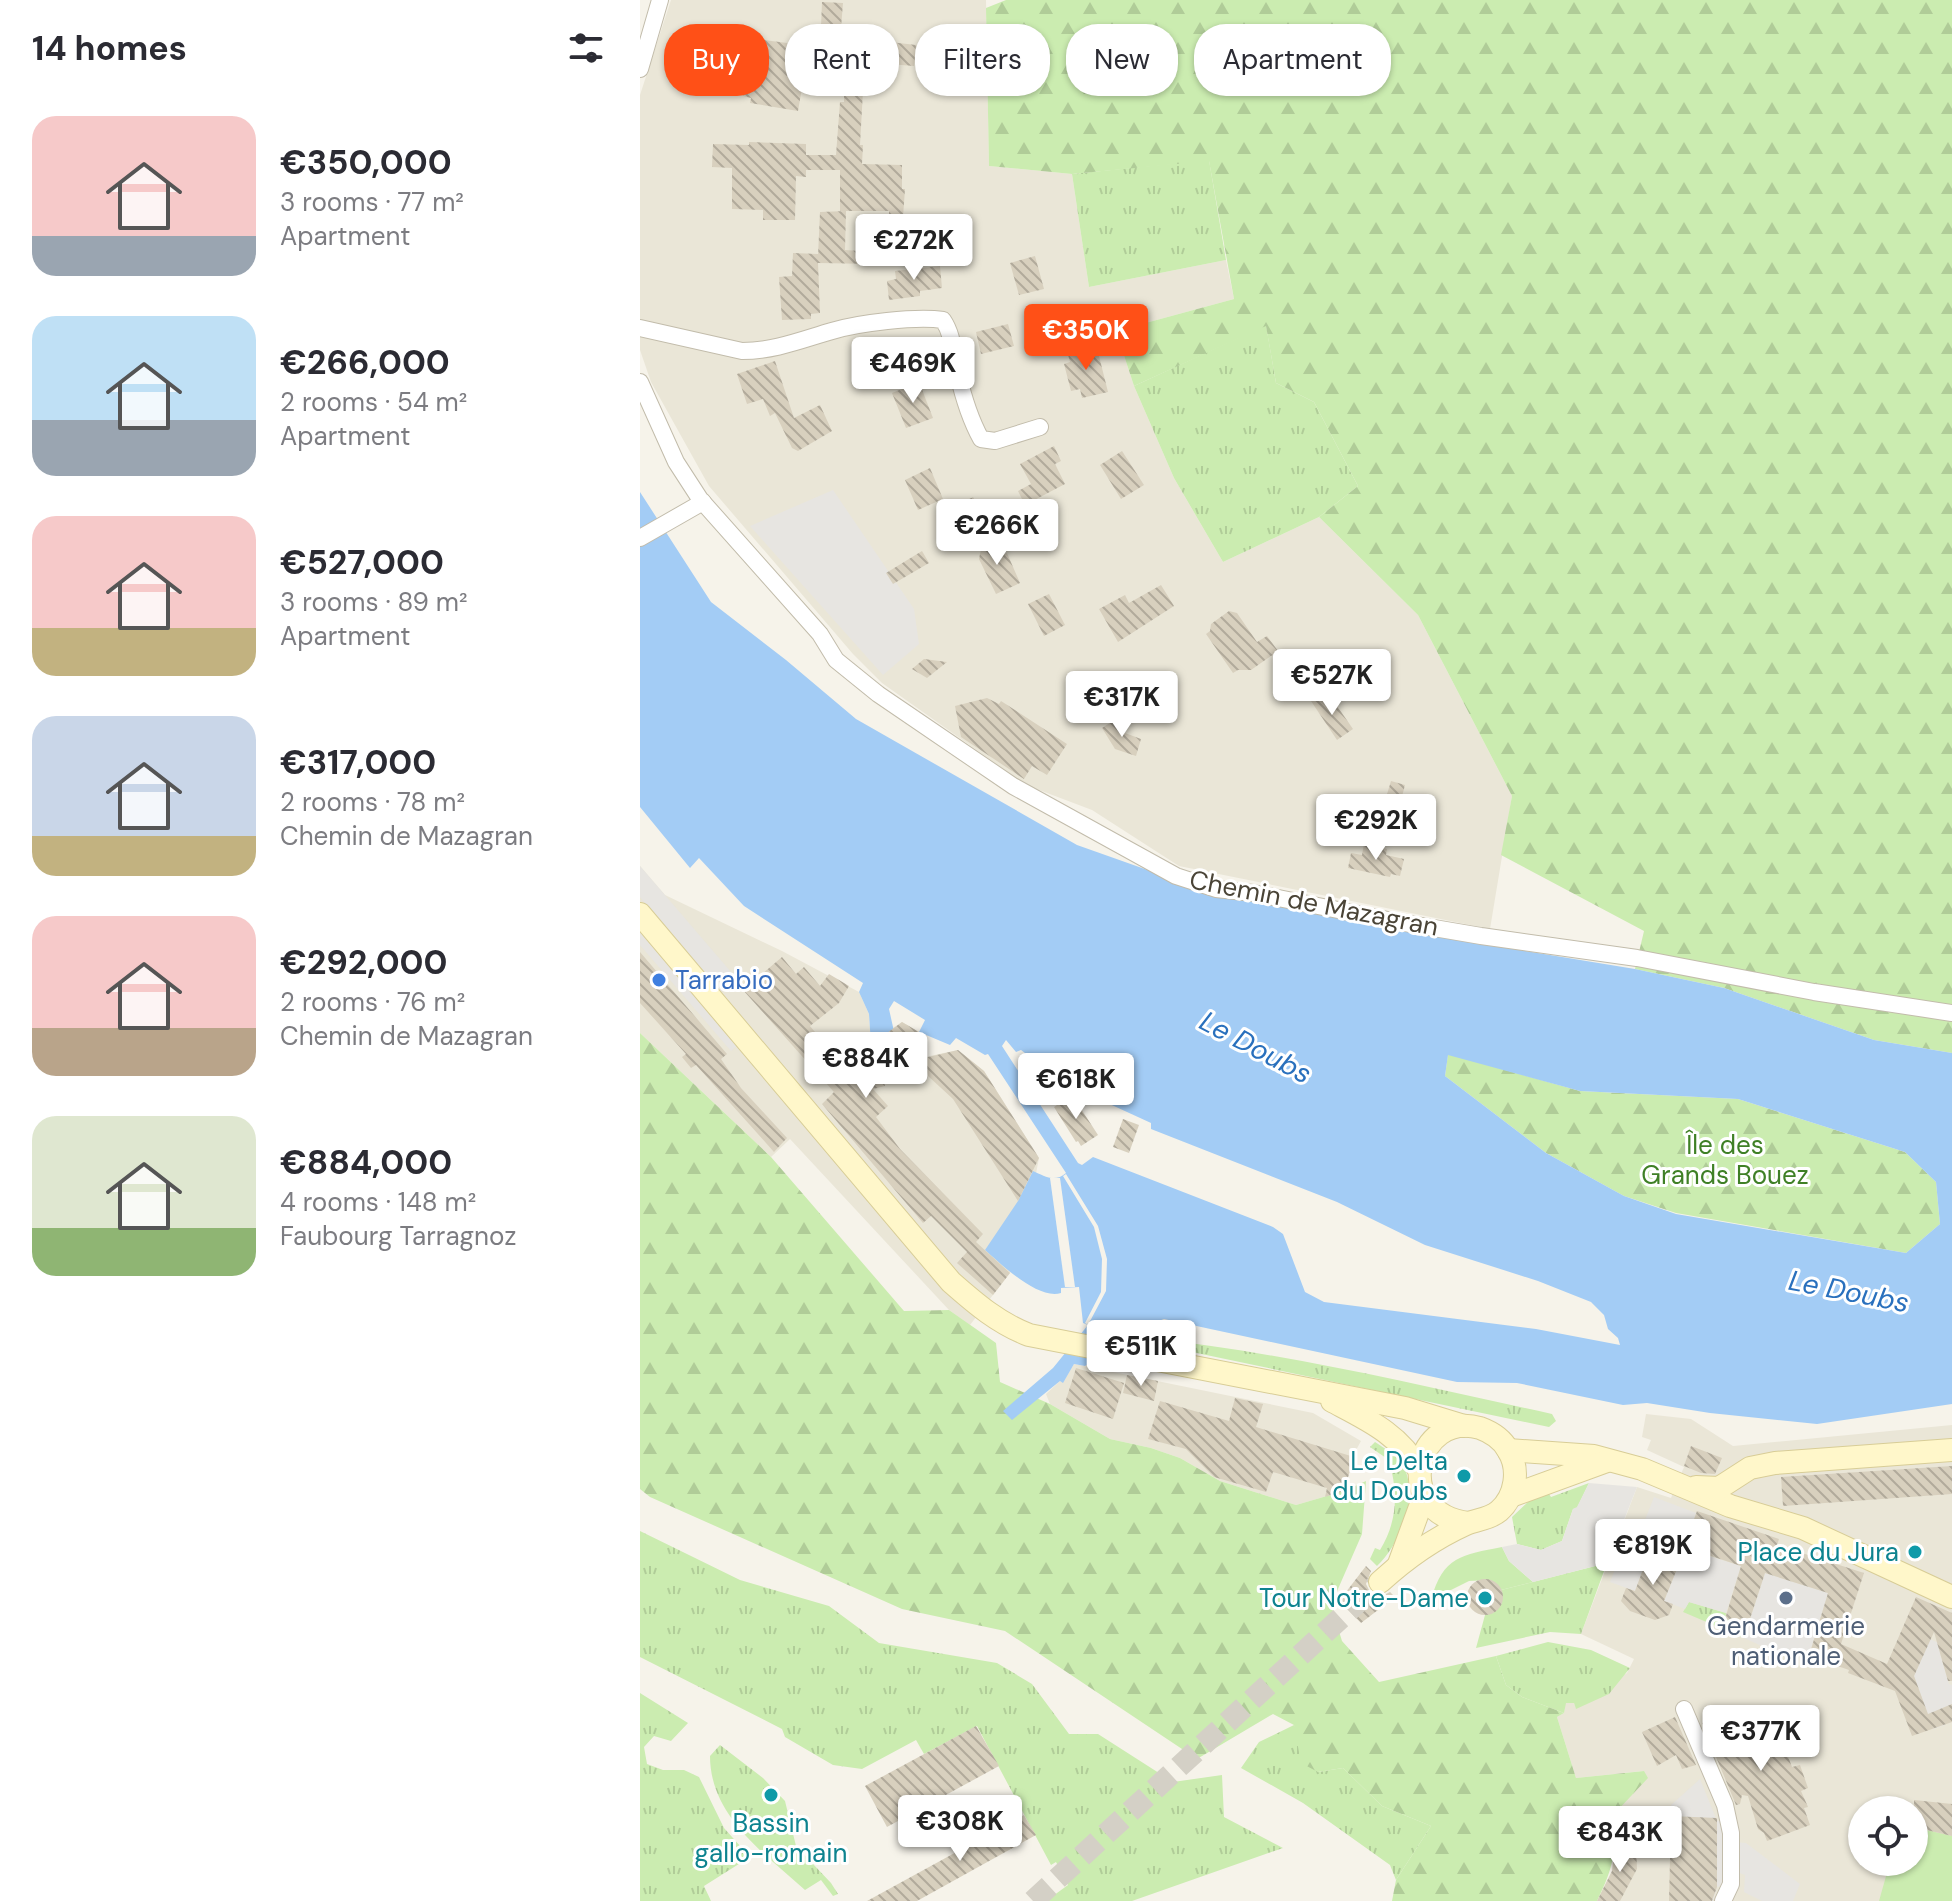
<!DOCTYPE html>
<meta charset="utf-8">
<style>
:root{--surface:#fff;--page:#f7f7f7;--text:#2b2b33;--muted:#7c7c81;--accent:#ff5017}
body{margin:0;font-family:"DM Sans",sans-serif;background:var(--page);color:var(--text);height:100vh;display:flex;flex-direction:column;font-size:30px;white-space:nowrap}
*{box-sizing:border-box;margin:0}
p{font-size:26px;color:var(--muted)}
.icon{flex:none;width:44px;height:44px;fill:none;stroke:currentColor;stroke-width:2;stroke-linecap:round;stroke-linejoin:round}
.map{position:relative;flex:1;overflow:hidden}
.drawer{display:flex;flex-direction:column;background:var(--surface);width:640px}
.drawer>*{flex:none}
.top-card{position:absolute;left:24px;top:24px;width:760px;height:72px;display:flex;gap:16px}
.controls{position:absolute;left:1208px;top:1796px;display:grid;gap:16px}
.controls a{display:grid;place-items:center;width:80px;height:80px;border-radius:50%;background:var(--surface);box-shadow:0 2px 6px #0004;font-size:40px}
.price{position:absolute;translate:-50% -68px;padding:0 18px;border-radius:8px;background:#fff;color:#222;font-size:26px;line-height:52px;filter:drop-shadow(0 2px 4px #0008)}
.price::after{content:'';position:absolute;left:50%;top:48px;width:24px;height:18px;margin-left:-12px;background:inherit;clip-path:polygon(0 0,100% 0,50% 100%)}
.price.on{background:var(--accent);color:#fff}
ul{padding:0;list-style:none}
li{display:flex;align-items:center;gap:24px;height:200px;padding:0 32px}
li span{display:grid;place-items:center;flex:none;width:224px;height:160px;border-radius:24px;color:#555}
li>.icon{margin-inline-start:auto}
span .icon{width:96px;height:96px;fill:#fffc;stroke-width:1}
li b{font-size:34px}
h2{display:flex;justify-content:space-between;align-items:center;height:96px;padding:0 32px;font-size:34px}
.tag{padding:0 28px;border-radius:32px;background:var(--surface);box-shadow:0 2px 6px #0004;font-size:28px;line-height:72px}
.tag.on{background:var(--accent);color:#fff}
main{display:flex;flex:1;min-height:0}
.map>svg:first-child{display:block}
</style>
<main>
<section class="drawer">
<h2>14 homes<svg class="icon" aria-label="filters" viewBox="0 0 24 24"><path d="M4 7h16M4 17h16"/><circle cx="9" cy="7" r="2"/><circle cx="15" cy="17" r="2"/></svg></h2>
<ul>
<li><span style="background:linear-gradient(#f6c9c9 75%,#9aa5b1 0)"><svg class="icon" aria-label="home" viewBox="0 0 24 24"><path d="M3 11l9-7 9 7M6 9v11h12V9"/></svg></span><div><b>€350,000</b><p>3 rooms · 77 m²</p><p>Apartment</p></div></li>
<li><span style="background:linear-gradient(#bfe0f5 65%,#9aa5b1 0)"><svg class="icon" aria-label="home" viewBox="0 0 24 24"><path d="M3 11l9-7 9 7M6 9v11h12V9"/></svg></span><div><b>€266,000</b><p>2 rooms · 54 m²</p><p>Apartment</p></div></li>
<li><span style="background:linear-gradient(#f6c9c9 70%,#c2b280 0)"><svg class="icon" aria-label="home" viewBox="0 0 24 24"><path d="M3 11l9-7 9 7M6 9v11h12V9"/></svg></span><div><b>€527,000</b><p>3 rooms · 89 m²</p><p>Apartment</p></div></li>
<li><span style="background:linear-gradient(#c9d6e8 75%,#c2b280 0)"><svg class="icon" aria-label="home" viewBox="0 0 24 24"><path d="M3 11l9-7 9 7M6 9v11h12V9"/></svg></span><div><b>€317,000</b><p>2 rooms · 78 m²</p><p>Chemin de Mazagran</p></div></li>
<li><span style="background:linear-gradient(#f6c9c9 70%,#b9a48a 0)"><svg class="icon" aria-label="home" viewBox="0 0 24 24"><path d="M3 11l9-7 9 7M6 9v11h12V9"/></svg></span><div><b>€292,000</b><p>2 rooms · 76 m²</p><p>Chemin de Mazagran</p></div></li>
<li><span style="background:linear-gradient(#dfe7d0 70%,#8fb573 0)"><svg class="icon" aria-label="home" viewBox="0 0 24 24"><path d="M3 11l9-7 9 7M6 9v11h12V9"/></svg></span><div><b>€884,000</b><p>4 rooms · 148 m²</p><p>Faubourg Tarragnoz</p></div></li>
</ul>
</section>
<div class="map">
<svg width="1312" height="1901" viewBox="0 0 1312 1901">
<defs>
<pattern id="grass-tufts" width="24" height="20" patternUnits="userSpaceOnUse" patternTransform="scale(2)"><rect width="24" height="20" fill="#cbecb0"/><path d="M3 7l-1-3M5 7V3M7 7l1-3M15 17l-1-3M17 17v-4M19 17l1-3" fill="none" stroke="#b0cc98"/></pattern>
<pattern id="forest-firs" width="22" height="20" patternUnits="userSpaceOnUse" patternTransform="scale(2)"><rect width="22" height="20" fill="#cbecb0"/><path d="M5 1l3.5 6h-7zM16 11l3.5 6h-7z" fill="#b0cc98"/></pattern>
<pattern id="building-back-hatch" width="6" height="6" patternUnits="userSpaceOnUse" patternTransform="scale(2)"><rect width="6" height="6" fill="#d8d0be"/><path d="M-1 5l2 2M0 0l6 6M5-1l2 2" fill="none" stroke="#b1aa9b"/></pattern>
</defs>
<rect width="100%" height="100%" fill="#f6f3ea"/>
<g fill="#eae6d7" fill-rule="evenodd">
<polygon points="31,0 346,0 349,166 432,174 449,287 586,260 594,299 476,331 494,386 534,478 583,562 679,517 778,615 872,796 850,929 539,866 452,810 386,785 242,683 213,654 69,486 11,382 0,350 0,95"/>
<polygon points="0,866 25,895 142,951 219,992 229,1014 231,1043 262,1022 279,1032 285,1057 318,1050 344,1071 399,1158 379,1261 330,1325 309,1310 150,1139 131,1157 0,1033"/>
<polygon points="434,1364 673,1413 721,1441 715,1452 704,1491 656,1505 580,1481 540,1458 511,1448 470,1439 410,1404 406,1394 420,1381 423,1382"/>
<path d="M 1006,1414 L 1051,1419 L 1093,1446 L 1312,1425 L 1312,1901 L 957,1901 L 972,1871 L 975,1854 L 975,1813 L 1003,1771 L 936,1778 L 917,1717 L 924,1713 L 925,1703 L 934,1703 L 936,1708 L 987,1673 L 994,1659 L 941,1634 L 997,1487 L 1031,1498 L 1044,1467 L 1007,1450 L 1011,1440 L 1002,1437 ZM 1222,1810 L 1274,1810 L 1274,1862 L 1222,1862 Z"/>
</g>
<g fill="url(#grass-tufts)">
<polygon points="569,160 586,260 449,287 432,174"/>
<polygon points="626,325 636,383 674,402 718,486 679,517 583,562 534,478 494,386"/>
<path d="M 510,1338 C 645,1353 779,1385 912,1414 L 916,1421 L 909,1427 L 509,1343 Z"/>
<path d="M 735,1442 C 745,1449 758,1455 764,1467 C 779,1499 760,1544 737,1566 L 730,1559 L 735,1548 L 740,1550 C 758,1520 758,1493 749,1460 L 730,1447 Z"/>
<polygon points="949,1483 937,1508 933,1509 922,1541 901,1550 877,1544 872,1517 890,1500 907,1491 911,1497"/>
<polygon points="0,1531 100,1580 189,1606 239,1643 357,1663 392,1684 429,1734 458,1734 533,1782 582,1775 584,1817 643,1848 492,1901 406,1901 428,1885 416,1862 411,1865 337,1726 284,1754 276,1740 222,1769 193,1765 145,1737 142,1729 0,1657"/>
<polygon points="967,1563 941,1634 910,1632 836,1648 845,1615 854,1612 862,1603 861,1590"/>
<polygon points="1049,1602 1086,1613 1085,1619 1108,1625 1104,1638 1043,1612"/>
<polygon points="908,1642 951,1650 990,1668 969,1694 936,1709 934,1703 926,1703 924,1713 882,1697 866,1685 856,1656"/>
<polygon points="0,1693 48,1723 31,1741 14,1736 4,1747 7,1764 23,1770 44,1770 59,1777 84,1828 110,1857 64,1886 71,1901 0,1901"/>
<polygon points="654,1725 678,1772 703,1768 742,1806 791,1826 756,1880 750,1865 663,1803 601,1768 619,1742"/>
<path d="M 80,1745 L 123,1778 L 145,1801 L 156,1846 L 191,1883 L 198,1894 L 193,1896 L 181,1880 L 165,1890 C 124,1853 70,1816 70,1756 Z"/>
</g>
<g fill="url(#forest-firs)">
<polygon points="366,0 1312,0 1312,1053 1234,1040 1084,988 995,969 1004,931 861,855 872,796 778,615 679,517 718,486 674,402 636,383 626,326 494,386 476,331 594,299 569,161 432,174 349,166 346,8"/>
<path d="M 0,1033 L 131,1157 L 264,1311 L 309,1310 L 356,1343 L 360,1382 L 410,1404 L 470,1439 L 511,1448 L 540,1458 L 580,1481 L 656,1505 L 704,1491 L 726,1481 L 722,1534 L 691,1605 L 702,1641 L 739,1682 L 856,1656 L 866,1685 L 882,1697 L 924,1713 L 917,1717 L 936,1778 L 1004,1771 L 1008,1778 L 975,1813 C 975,1854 975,1864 957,1901 L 752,1901 L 756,1880 L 791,1826 L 742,1806 L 703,1768 L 678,1772 L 661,1763 L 654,1725 L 633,1714 L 557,1759 L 365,1631 L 262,1609 L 10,1497 L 0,1489 Z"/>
<polygon points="808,1054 940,1091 1098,1099 1265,1152 1296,1182 1300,1224 1266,1253 1036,1213 984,1196 906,1153 805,1076"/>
</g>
<g fill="#cbecb0">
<path d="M 862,1547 L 869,1561 L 893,1582 L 861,1590 L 850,1580 L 829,1581 L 791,1600 C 803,1556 822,1555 862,1547 Z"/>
<polygon points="1274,1827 1312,1836 1312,1901 1239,1901 1250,1862 1274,1862"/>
</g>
<g fill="#e7e5e1">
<polygon points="193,490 274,609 279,644 243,675 110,526"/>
<polygon points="0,866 97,979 80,993 0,897"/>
<polygon points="0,928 99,1044 91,1051 0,945"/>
<polygon points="949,1483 997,1487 967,1563 893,1582 869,1561 862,1547 877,1544 901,1550 922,1541 933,1509 937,1507"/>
<polygon points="1014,1497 1056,1513 1044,1548 1101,1566 1086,1613 1049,1602 1045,1609 1024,1601 1041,1559 1011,1548 995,1591 970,1582 992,1527 1001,1530"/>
<polygon points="1125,1573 1188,1593 1169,1655 1148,1658 1104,1638"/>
<polygon points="1290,1639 1305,1646 1300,1654 1309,1684 1312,1685 1312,1705 1299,1710 1305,1725 1293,1729 1274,1676"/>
<polygon points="1060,1779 1077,1821 1085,1820 1085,1885 1077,1887 1073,1901 1029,1901 1034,1819 1031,1805"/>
<polygon points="1097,1842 1106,1843 1160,1884 1153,1901 1122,1901 1104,1892 1105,1875 1097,1872"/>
</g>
<path fill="#a3ccf5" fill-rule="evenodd" d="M 0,492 L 71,602 L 146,660 L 216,719 L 437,845 L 533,879 L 717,923 L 995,969 L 1084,988 L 1234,1040 L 1312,1053 L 1312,1404 L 1177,1424 L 1070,1413 L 1007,1403 L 983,1405 L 877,1383 L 817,1382 L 524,1319 L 486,1333 L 445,1366 L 434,1364 L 423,1383 L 420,1381 L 372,1420 L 363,1411 L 413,1368 L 448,1325 L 443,1323 L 439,1287 L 421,1288 L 421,1293 C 398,1300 362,1265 345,1250 L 378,1201 L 393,1171 C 404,1176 415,1183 426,1173 L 348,1054 L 345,1055 L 316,1038 L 310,1045 L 279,1032 L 285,1020 L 254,1001 L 249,1009 L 259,1054 L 232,1060 L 229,1014 L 219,992 L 223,983 L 104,906 L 59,858 L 50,868 L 0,807 ZM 366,1040 L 376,1052 L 381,1050 L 426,1084 L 511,1123 L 511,1129 L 697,1202 L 785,1245 L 898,1281 L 951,1302 L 964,1315 L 968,1329 L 978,1338 L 980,1345 L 896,1329 L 684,1302 L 665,1292 L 643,1234 L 633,1227 L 453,1157 L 442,1165 L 438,1163 L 362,1046 ZM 808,1055 L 940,1091 L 1098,1099 L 1265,1152 L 1296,1182 L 1300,1224 L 1266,1253 L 1036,1214 L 984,1196 L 906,1153 L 805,1076 Z"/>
<g fill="#f6f3ea">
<polygon points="426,1174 458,1226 467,1259 466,1291 448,1325 445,1323 461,1292 462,1259 454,1227 423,1176"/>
<polygon points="410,1178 420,1178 435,1287 425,1287"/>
</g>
<g fill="url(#building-back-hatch)">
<polygon points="182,2 203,3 201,28 181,27"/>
<polygon points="85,35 186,48 183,70 175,69 171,89 162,88 158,111 110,103 111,98 103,96 107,61 85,58 86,56 82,55"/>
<polygon points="250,42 276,45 274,66 248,64"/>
<polygon points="204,90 223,91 220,145 223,145 222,164 262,165 262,189 265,189 263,217 249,217 249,211 206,211 205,250 235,252 234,264 178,263 180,313 171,314 171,319 142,320 139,277 152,276 153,253 178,254 178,256 180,212 206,211 200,211 200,170 166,170 166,177 156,176 155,220 123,220 123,210 92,209 92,168 72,167 73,144 109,145 109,142 166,144 166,155 196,155 200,102 204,102"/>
<polygon points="395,256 404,289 379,295 370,263"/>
<polygon points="300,266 302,288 280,291 280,296 249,300 247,281 256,279 255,271"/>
<polygon points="368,324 374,346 341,354 336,332"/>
<polygon points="456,344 468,392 442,398 440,389 431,391 424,364 430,362 427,351"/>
<polygon points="135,361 154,418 180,405 192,431 158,451 152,448 135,413 130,416 123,399 107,404 97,374"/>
<polygon points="279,382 293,418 266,428 252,393"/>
<polygon points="414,446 421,461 415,464 425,484 385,505 378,491 391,484 380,464"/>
<polygon points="482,451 504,485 481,499 460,465"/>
<polygon points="290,468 303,499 278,510 265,480"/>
<polygon points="333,497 347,523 328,532 315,507"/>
<polygon points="345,529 357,557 367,553 380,583 356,594 339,559"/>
<polygon points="282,551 289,563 253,584 246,573"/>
<polygon points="521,585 534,606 478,642 459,609 485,595 489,603"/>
<polygon points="409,594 425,625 404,636 388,604"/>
<polygon points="589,611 597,613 617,642 627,636 638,651 611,670 598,670 593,673 566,634 570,631 571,624"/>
<polygon points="284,659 307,662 287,678 272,669"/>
<polygon points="680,695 686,697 691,704 695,703 713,729 697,740 671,701"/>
<polygon points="347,698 359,704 361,701 427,744 407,775 392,766 384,779 321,737 315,706"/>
<polygon points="476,719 485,733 501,739 496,756 475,749 462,728"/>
<polygon points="751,781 765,785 757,815 742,811"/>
<polygon points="724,844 747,849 746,855 764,859 760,876 751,874 750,877 708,868 711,853 722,855"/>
<polygon points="0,952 87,1054 81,1059 101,1088 147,1138 134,1152 56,1065 51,1068 42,1057 46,1054 0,1003"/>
<polygon points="142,957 156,974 164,967 180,986 189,974 209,986 199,1003 170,1026 190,1050 194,1045 209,1061 262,1022 279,1032 283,1048 238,1059 245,1086 233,1089 248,1106 236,1117 260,1149 343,1234 336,1242 370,1273 353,1295 317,1263 327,1252 291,1216 283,1223 182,1104 194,1092 103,990"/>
<polygon points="318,1050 344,1071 399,1158 378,1201 313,1099 288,1076 284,1058"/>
<polygon points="432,1095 458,1135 441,1146 438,1141 436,1142 414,1107"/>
<polygon points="483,1119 499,1125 489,1153 473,1147"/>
<polygon points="436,1368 484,1383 473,1419 425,1403"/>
<polygon points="487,1375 518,1381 514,1401 483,1393"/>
<polygon points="595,1398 623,1404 616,1427 714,1457 704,1491 685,1497 687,1488 633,1472 626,1492 574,1477 546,1449 508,1439 520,1401 589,1421"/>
<polygon points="1051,1446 1082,1458 1075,1474 1061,1473 1044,1466"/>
<polygon points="1312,1466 1312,1494 1143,1506 1141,1477"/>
<polygon points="1057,1511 1139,1539 1137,1545 1224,1573 1201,1644 1247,1664 1276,1597 1312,1613 1312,1681 1308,1681 1294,1632 1274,1676 1288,1714 1312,1704 1312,1722 1272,1736 1255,1691 1208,1673 1209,1670 1169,1656 1188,1593 1125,1573 1108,1625 1085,1619 1101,1566 1044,1547"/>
<polygon points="1011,1548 1041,1559 1024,1601 1033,1604 1029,1615 1015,1620 990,1611 981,1601 986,1588 995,1591"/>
<polygon points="726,1566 731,1571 726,1584 730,1592 742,1596 750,1592 755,1597 721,1623 699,1601"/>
<circle cx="845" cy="1597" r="18"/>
<polygon points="1127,1709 1141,1747 1144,1746 1152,1767 1160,1765 1168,1788 1161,1791 1168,1807 1164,1808 1170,1825 1127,1841 1124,1833 1118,1829 1108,1796 1102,1795 1100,1804 1096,1805 1062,1723 1078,1718 1080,1726"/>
<polygon points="1035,1717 1056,1765 1042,1769 1036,1755 1017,1766 1002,1732"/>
<polygon points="336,1726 359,1766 247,1827 225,1786"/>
<polygon points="1274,1800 1312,1804 1312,1836 1274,1827"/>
<polygon points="384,1815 396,1835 277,1901 227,1901"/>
<polygon points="1031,1816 1077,1818 1077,1887 1072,1901 1029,1901"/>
<polygon points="975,1846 996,1846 997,1869 980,1901 957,1901 972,1871"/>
</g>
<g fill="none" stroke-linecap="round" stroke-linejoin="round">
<polyline stroke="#d4d0c6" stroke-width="22" stroke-dasharray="22 11" stroke-linecap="butt" points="393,1901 740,1582"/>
<g stroke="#c2bcab" stroke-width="18">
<g id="street">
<polyline points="0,69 20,0"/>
<path d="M 0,328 L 102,351 C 134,351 161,340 192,331 C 218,323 276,316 303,320 C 314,336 313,356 318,374 C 323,396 330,419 341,439 L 355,441 L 400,427"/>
<polyline points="0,382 36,462 60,499 180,634 196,660 238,694 373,786 536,876 576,889 613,893 753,921 841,936 997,958 1174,992 1312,1013"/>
<polyline points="0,538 63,502"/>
<polyline points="1044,1709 1085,1805 1091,1833 1091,1884 1083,1901"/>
</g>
</g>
<g stroke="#d8cd97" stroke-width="24">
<g id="secondary">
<path d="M 0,914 L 311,1282 C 336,1304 358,1323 389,1335 L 765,1408 L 824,1426"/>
<path d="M 692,1401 C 726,1419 760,1434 779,1470"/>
<polyline points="868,1450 954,1456 1002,1469 1090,1506 1163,1528 1312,1597"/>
<polyline points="1056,1487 1079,1488 1110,1468 1135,1463 1312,1450"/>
<polyline points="871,1496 967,1461"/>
<polyline points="759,1564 784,1496"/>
<path d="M 740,1582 C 764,1560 795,1538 826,1524 C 837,1519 848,1520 859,1511 C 876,1496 880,1469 868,1450 C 862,1439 851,1432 840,1428 C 776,1410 750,1513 828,1523"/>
</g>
</g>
<use href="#street" stroke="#fff" stroke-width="16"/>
<use href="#secondary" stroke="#fff7ca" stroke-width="22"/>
</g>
<circle fill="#3f7fe0" stroke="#fff" stroke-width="3" cx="19" cy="980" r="8"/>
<g fill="#0f9aa8" stroke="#fff" stroke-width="3">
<circle cx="824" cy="1476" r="8"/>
<circle cx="1275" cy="1552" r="8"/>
<circle cx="845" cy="1598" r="8"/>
<circle cx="131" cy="1795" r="8"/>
</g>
<circle fill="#5c6f8a" stroke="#fff" stroke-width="3" cx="1146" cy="1598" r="8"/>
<g text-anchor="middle" stroke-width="6" stroke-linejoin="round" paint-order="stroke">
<g font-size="26" fill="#4a4437" stroke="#fff">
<text transform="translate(674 903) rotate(11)" y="9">Chemin de Mazagran</text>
</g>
<g font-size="26" fill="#366cbe" stroke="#fff" text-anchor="start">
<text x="35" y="989">Tarrabio</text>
</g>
<g font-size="26" fill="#3f8026" stroke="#fff">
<text x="1085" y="1154">Île des<tspan x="1085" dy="30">Grands Bouez</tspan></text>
</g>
<g font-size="26" fill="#0d838f" stroke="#fff" text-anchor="end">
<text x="808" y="1470">Le Delta<tspan x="808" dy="30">du Doubs</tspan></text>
<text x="1259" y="1561">Place du Jura</text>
<text x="829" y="1607">Tour Notre-Dame</text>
<text x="131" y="1832" text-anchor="middle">Bassin<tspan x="131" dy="30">gallo-romain</tspan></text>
</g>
<g font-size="26" fill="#4e5e75" stroke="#fff">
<text x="1146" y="1635">Gendarmerie<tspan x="1146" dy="30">nationale</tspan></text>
</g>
<g font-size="28" font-style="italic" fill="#2970bd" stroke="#fff">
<text transform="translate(616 1047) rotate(28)" y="10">Le Doubs</text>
<text transform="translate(1209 1291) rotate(11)" y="10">Le Doubs</text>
</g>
</g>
</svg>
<div class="controls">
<a><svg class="icon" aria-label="locate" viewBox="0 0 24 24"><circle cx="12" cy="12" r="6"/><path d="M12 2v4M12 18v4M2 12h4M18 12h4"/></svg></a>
</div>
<b class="price" style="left:274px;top:282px">€272K</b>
<b class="price on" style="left:446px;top:372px">€350K</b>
<b class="price" style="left:273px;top:405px">€469K</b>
<b class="price" style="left:357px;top:567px">€266K</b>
<b class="price" style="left:692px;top:717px">€527K</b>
<b class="price" style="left:482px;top:739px">€317K</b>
<b class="price" style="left:736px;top:862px">€292K</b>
<b class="price" style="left:226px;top:1100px">€884K</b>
<b class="price" style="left:436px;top:1121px">€618K</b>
<b class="price" style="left:501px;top:1388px">€511K</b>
<b class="price" style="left:1013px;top:1587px">€819K</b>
<b class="price" style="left:1121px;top:1773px">€377K</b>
<b class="price" style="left:320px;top:1863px">€308K</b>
<b class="price" style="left:980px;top:1874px">€843K</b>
<div class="top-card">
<a class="tag on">Buy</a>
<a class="tag">Rent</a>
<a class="tag">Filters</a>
<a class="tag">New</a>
<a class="tag">Apartment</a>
</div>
</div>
</main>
